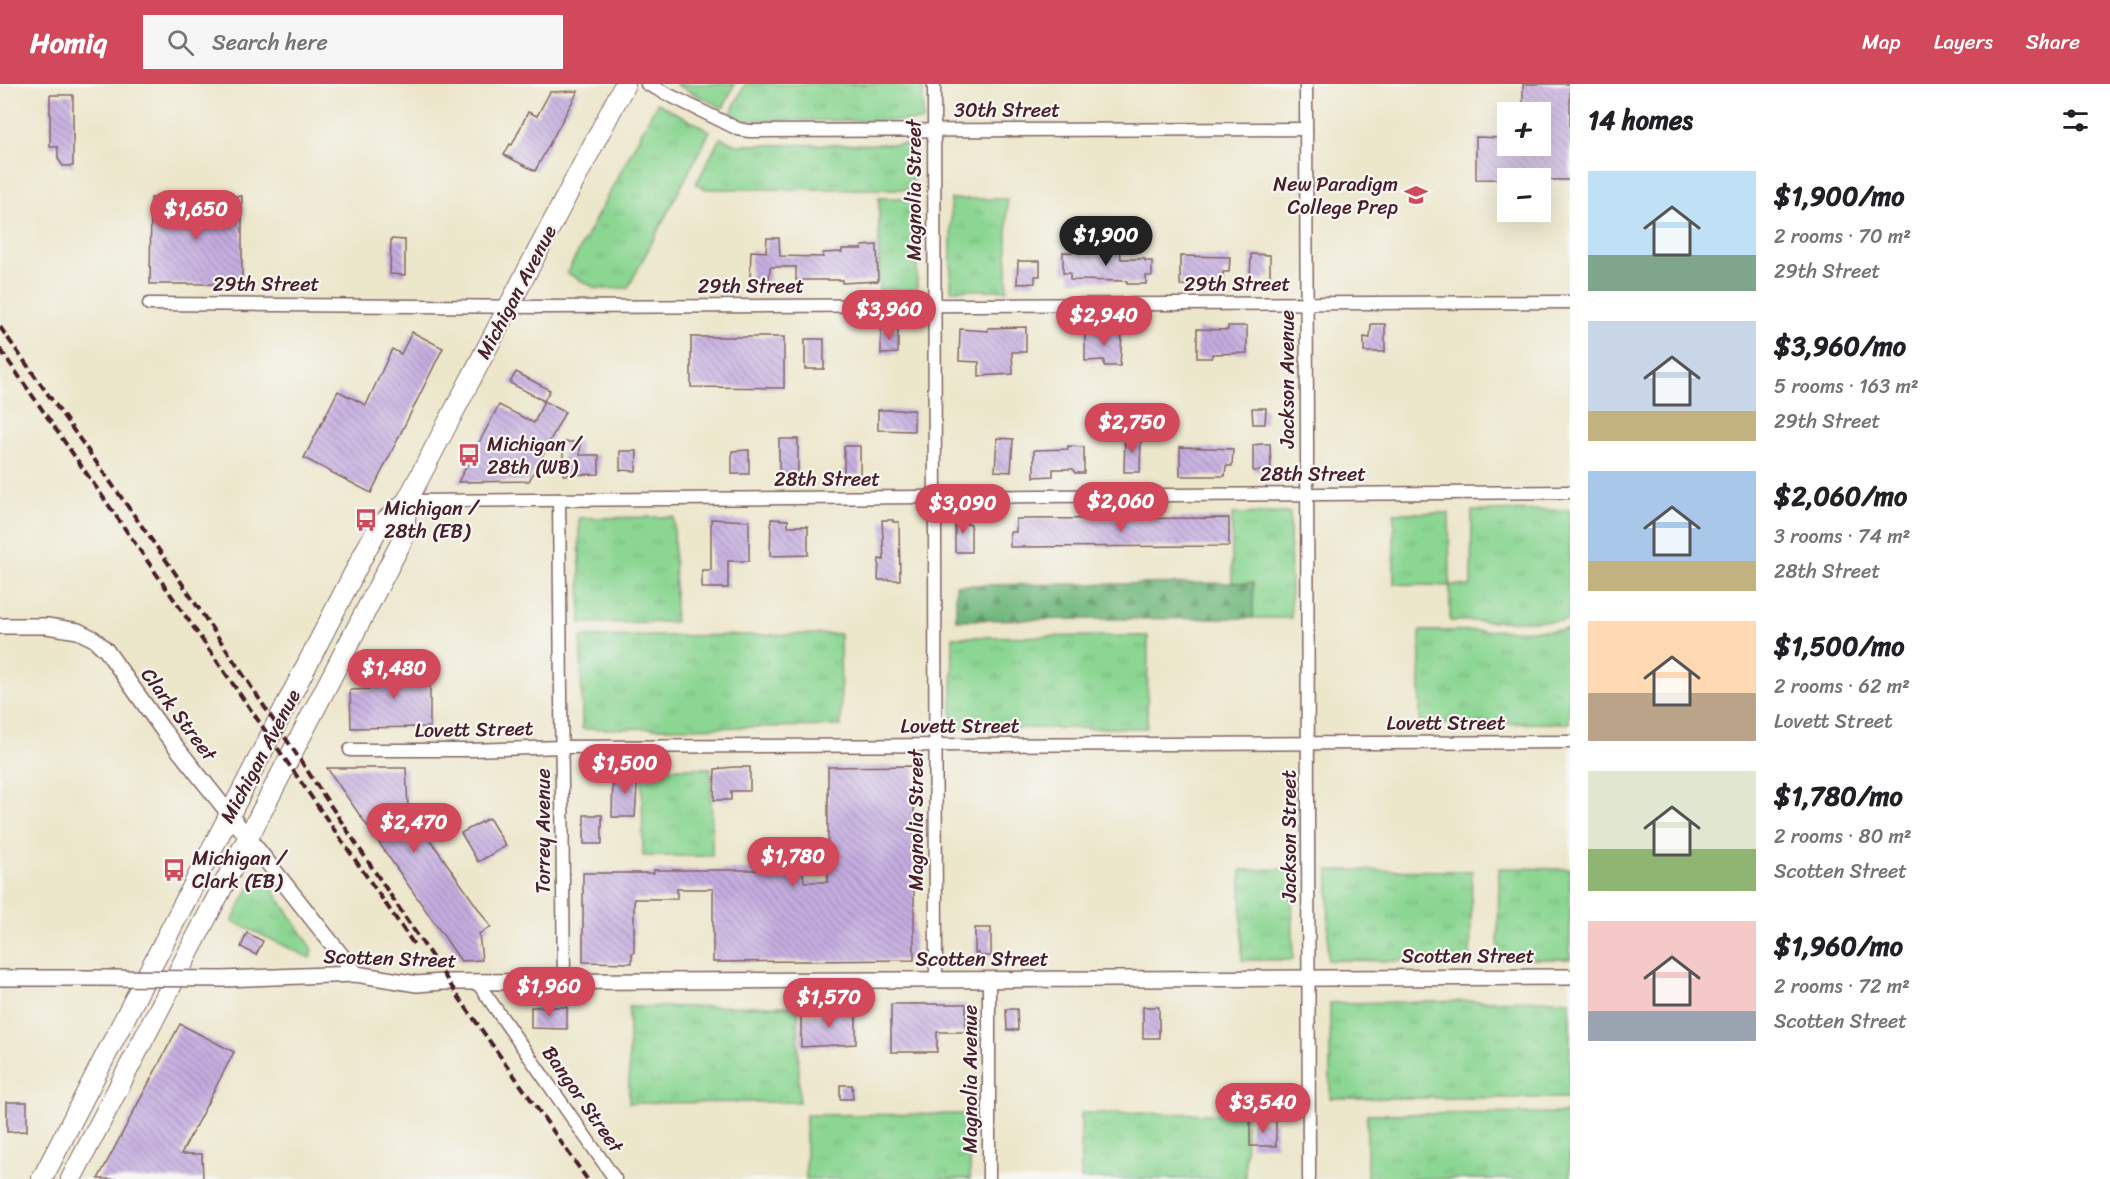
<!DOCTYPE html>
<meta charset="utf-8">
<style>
:root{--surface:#fff;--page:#f6f6f6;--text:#202124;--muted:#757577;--accent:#d1495b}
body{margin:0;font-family:Sriracha,sans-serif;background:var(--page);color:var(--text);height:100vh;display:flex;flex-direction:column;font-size:22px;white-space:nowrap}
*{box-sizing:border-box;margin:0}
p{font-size:20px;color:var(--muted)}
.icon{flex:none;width:33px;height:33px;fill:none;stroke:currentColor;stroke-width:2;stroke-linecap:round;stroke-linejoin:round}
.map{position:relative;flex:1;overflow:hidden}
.side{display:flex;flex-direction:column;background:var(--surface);width:540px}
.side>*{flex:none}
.buttons{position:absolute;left:1497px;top:18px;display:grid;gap:12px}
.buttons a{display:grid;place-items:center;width:54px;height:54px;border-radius:0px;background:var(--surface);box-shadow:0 6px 24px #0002;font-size:30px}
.price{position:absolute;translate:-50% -51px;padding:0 14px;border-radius:21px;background:var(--accent);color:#fff;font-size:20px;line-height:39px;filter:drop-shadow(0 2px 3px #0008)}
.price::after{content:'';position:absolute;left:50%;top:36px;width:18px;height:14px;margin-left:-9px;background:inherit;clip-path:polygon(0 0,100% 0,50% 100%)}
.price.current{background:#222;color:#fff}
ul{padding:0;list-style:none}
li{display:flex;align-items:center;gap:18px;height:150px;padding:0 18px}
li span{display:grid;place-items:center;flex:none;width:168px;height:120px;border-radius:0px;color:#555}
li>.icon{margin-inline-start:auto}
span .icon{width:72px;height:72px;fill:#fffc;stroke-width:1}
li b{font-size:26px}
h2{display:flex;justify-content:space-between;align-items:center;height:72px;padding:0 18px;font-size:26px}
header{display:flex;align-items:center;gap:36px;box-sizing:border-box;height:84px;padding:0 30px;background:var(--accent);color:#fff}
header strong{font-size:28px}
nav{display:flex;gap:33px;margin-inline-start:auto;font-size:21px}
.search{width:420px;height:54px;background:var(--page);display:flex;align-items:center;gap:15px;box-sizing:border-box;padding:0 21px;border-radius:0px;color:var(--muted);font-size:22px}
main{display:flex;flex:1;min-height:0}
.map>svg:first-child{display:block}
</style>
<header>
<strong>Homiq</strong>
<div class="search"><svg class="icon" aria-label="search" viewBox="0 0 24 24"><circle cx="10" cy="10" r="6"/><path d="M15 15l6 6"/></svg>Search here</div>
<nav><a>Map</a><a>Layers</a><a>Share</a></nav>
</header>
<main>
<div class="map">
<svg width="1570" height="1095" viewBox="0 0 1570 1095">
<defs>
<pattern id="grass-tufts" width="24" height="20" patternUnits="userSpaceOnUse" patternTransform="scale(1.5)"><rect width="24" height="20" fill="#8bd692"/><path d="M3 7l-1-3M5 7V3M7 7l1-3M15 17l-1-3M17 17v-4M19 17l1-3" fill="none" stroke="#79b77e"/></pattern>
<pattern id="forest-firs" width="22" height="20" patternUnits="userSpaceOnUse" patternTransform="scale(1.5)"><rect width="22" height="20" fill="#70b77c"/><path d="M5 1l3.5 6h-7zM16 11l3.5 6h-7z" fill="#5e9466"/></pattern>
<pattern id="building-back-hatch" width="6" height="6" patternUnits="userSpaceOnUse" patternTransform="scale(1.5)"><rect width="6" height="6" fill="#c5ade0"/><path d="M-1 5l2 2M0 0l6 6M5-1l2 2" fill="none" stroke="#a28cb6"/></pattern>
</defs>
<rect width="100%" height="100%" fill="#f6f6f2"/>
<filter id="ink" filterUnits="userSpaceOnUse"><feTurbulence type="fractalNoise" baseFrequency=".0167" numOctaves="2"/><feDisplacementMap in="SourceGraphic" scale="12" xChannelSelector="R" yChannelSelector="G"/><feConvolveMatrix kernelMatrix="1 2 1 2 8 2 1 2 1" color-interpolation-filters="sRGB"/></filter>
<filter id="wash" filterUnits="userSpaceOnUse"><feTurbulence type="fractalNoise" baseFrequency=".008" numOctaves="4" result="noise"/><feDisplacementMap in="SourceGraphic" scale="24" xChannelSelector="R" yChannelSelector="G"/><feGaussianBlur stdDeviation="1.35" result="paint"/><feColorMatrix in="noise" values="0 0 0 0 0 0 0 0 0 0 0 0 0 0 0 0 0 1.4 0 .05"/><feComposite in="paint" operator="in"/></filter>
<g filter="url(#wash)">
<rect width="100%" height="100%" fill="#ece6ca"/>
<g fill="url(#grass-tufts)" stroke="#6a7a5e" stroke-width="1.5">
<polygon points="675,0 735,0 723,24"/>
<polygon points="745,0 923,0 923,37 744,36 731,29"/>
<polygon points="657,19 710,47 628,204 597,205 567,189"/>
<polygon points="720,54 737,61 913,60 913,105 706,105 696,100"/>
<polygon points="916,114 917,206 879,206 879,114"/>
<rect x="951" y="115" width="56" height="91"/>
<polygon points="1570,426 1570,537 1450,537 1450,502 1394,500 1394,429 1449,429 1450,501 1471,502 1472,427"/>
<polygon points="1290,429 1291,534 1253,534 1253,499 1232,499 1232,430"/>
<polygon points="674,433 675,538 581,539 579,434"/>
<polygon points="1569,546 1569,639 1420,640 1420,547"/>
<polygon points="840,550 841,642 582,645 581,553"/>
<polygon points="1148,552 1147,644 952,644 953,553"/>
<polygon points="642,684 711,684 712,772 643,772"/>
<polygon points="1499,784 1570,785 1570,875 1498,875"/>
<polygon points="1292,785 1293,876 1242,876 1241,786"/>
<polygon points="1329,786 1472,787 1470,878 1328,876"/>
<polygon points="258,796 266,797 269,800 312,864 310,874 232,837 252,799"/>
<polygon points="1570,916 1570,1014 1330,1014 1330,919"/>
<polygon points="798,922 799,1018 629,1019 629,923"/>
<polygon points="1081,1029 1246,1030 1245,1095 1081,1095"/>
<polygon points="1570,1029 1570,1095 1367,1095 1367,1030"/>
<polygon points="970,1030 970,1095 806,1095 806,1031"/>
</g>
<polygon fill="url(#forest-firs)" stroke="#5d6b54" stroke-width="1.5" points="1253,499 1253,534 956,536 956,501"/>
<g id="blocks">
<g fill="url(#building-back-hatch)">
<polygon points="1523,0 1570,0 1570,96 1476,95 1476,53 1508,54 1508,62 1540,62 1540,28 1532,28 1532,25 1523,25"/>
<polygon points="578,7 535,87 504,71 510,60 512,61 528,28 537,32 550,8"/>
<polygon points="50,11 73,11 73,82 63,82 58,75 58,63 50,63"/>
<polygon points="242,112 242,200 150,200 151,114 206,115 206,113"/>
<polygon points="767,154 779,154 780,172 823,173 823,169 842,168 842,165 862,165 862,162 877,161 878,197 842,199 842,196 796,196 796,183 770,183 769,198 750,196 751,167 766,168"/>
<polygon points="391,155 405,156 405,191 390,190"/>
<polygon points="1104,164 1120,164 1121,175 1145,175 1145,177 1152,177 1152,192 1146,192 1146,200 1127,200 1127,197 1070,196 1070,189 1063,189 1063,168 1104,169"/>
<polygon points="1251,170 1270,171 1270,194 1265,193 1265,196 1250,196"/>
<polygon points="1180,172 1230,173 1229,188 1223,188 1223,202 1180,201"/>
<polygon points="1018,177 1040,177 1040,192 1035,192 1035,199 1017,200"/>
<polygon points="1371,240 1385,240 1385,268 1364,268 1364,253 1370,254"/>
<polygon points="1228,242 1247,242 1247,269 1212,270 1212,274 1197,274 1197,245 1228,246"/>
<polygon points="1026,243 1026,268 1012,268 1013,290 979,292 979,278 959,277 960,245 988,247 988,244"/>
<polygon points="881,245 898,245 898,269 881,270"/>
<polygon points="1101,246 1122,249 1120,282 1104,282 1104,276 1085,277 1085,247"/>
<polygon points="412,248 443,264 371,409 304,374 338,307 366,321 392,265 401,270"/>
<polygon points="691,253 784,253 784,304 691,303"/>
<rect x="805" y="255" width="19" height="30"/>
<polygon points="516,288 550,306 544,317 510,299"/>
<polygon points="544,317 565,328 529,397 458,398 499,321 534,339"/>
<polygon points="1252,324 1266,324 1265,340 1253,340"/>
<polygon points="878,326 914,326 914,347 878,346"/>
<polygon points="1125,351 1141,352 1140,388 1124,388"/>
<polygon points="997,354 1013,355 1011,388 995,387"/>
<rect x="779" y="355" width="19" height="34"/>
<polygon points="563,358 580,358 580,371 599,371 599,390 563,391"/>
<polygon points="1262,360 1270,360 1271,387 1253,387 1253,361"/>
<rect x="844" y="362" width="16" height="29"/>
<polygon points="1068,362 1084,363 1084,389 1075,389 1073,385 1053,385 1053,392 1034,393 1034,366 1068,365"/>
<polygon points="1180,363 1233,365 1232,382 1226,382 1225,392 1180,392"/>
<polygon points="749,366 749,390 732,390 732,367"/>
<polygon points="620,367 637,367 636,387 620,386"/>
<polygon points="966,423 966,440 971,440 971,468 955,468 955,439 958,439"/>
<polygon points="1229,434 1229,462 1010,463 1010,448 1016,448 1016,435"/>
<polygon points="711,435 749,437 749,477 728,477 728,504 702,504 702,486 711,486"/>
<polygon points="771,435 788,436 788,442 808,442 808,471 770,472"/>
<polygon points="882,436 893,436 893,438 899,438 900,496 878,496 879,475 884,476"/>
<polygon points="430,582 430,643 351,644 350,606 376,605 376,583"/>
<polygon points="914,682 914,876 713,878 713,805 677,805 677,815 634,815 634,869 632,869 632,879 583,878 583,789 654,789 654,786 803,786 804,798 828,798 828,683"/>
<polygon points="733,683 750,683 750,707 731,707 731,716 714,716 715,685"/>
<polygon points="327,684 406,684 408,724 491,843 479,850 482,876 461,877"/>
<polygon points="613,690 638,690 635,733 612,733"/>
<rect x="584" y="731" width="18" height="29"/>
<polygon points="489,734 506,762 478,778 461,749"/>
<polygon points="975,844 991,844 991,872 978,872 978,869 975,869"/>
<polygon points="247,849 263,857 256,871 241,863"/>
<polygon points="891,920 966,920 966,948 937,948 937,968 891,968"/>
<polygon points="531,923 567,923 567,945 531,944"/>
<rect x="1143" y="923" width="16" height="31"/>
<polygon points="1006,925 1017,925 1018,946 1007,946"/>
<polygon points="840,927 856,927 856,960 801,963 801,932 820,932 820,929 840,928"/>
<polygon points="180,940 234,968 181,1070 202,1070 203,1095 98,1095"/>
<polygon points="840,1001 852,1001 853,1015 840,1015"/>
<polygon points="7,1018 27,1018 27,1047 7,1048"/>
<rect x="1250" y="1037" width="26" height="25"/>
</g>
</g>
</g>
<g filter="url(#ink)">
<use href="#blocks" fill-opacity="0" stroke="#836563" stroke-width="1.5"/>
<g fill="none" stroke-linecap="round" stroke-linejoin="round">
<g stroke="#836563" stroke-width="15">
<g id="minor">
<polyline points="647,0 738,45 749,47 1306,45"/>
<polyline points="934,0 936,896"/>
<polyline points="1306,0 1309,1095"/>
<polyline points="149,220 548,223 1570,218"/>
<polyline points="559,416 564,898"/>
<polyline points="407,417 1570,408"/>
<polyline points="350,666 470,666 562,663 1570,658"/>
<polyline points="477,898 615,1095"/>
<polyline points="989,1095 989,896"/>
</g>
</g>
<g stroke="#836563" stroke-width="18">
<g id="tertiary">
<polyline points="0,542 47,542 78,547 94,555 106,566 162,645 356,890"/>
<polyline points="0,894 99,894"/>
<polyline points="223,895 356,890 417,900 442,898 1570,893"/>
</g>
</g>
<g stroke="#836563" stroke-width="22">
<g id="primary">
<polyline points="42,1095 367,464 378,444 407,417 625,0"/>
<polyline points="71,1095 403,455 407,417"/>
</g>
</g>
<use href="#minor" stroke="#fff" stroke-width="12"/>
<use href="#tertiary" stroke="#fff" stroke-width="15"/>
<use href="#primary" stroke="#fff" stroke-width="20"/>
<g stroke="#4a1f2b" stroke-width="4" stroke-dasharray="9 4.5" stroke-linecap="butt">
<polyline points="0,243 173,486 462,918 587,1095"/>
<polyline points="0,265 415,862"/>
</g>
<g stroke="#836563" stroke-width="18" stroke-linecap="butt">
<polyline id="tertiary-bridge" points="99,894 223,895"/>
</g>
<use href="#tertiary-bridge" stroke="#fff" stroke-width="15"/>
</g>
</g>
<defs>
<g id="school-bare" transform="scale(1.8)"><path d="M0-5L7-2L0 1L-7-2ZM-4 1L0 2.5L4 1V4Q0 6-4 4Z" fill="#d1495b" stroke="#f6f6f2" stroke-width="2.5" paint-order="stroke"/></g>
<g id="bus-bare" transform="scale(1.8)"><path d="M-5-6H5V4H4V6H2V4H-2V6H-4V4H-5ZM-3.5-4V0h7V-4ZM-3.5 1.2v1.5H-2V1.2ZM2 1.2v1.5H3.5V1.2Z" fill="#d1495b" stroke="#f6f6f2" stroke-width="2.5" paint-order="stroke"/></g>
</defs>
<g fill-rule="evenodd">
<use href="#school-bare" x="1416" y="111"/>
<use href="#bus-bare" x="469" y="371"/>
<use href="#bus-bare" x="366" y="436"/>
<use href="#bus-bare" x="174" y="786"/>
</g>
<g text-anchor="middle" stroke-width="4.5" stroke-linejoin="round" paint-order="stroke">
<g font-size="20" fill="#4a1f2b" stroke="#f6f6f2">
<text x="1007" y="33">30th Street</text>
<text transform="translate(914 106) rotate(-90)" y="7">Magnolia Street</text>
<text x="266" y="207">29th Street</text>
<text x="1237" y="207">29th Street</text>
<text x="751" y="209">29th Street</text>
<text transform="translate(516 208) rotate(-62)" y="7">Michigan Avenue</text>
<text transform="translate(1287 295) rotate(-90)" y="7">Jackson Avenue</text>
<text x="1313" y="397">28th Street</text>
<text x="827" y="402">28th Street</text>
<text transform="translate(179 630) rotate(53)" y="7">Clark Street</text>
<text x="1446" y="646">Lovett Street</text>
<text x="960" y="649">Lovett Street</text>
<text transform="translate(474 645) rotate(-1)" y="7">Lovett Street</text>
<text transform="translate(260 672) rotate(-62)" y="7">Michigan Avenue</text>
<text transform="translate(916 736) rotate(-90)" y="7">Magnolia Street</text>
<text transform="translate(543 747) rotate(-90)" y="7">Torrey Avenue</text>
<text transform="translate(1289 752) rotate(-90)" y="7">Jackson Street</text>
<text x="1468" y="879">Scotten Street</text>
<text transform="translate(390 874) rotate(2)" y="7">Scotten Street</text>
<text x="982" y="882">Scotten Street</text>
<text transform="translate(970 995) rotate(-90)" y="7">Magnolia Avenue</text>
<text transform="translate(583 1015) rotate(55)" y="7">Bangor Street</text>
</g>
<g font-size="20" fill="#4a1f2b" stroke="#f6f6f2" text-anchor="start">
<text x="1398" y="107" text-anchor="end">New Paradigm<tspan x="1398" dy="23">College Prep</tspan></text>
<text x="487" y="367">Michigan /<tspan x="487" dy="23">28th (WB)</tspan></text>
<text x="384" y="431">Michigan /<tspan x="384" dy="23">28th (EB)</tspan></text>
<text x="192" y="781">Michigan /<tspan x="192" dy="23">Clark (EB)</tspan></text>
</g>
</g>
</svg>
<div class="buttons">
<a>+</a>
<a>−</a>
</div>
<b class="price" style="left:196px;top:157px">$1,650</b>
<b class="price current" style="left:1106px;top:183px">$1,900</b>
<b class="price" style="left:889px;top:257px">$3,960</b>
<b class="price" style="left:1104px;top:263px">$2,940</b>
<b class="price" style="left:1132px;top:370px">$2,750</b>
<b class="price" style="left:1121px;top:449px">$2,060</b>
<b class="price" style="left:963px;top:451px">$3,090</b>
<b class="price" style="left:394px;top:616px">$1,480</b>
<b class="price" style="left:625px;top:711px">$1,500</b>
<b class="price" style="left:414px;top:770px">$2,470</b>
<b class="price" style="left:793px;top:804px">$1,780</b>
<b class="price" style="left:549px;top:934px">$1,960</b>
<b class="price" style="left:829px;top:945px">$1,570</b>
<b class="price" style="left:1263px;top:1050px">$3,540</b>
</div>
<section class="side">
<h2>14 homes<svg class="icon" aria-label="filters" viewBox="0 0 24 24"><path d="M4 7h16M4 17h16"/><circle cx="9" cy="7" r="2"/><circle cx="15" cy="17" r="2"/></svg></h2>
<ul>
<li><span style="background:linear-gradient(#bfe0f5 70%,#7fa58c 0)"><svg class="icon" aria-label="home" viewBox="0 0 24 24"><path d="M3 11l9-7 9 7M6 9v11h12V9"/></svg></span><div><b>$1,900/mo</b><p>2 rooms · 70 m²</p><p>29th Street</p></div></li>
<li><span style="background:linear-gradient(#c9d6e8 75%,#c2b280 0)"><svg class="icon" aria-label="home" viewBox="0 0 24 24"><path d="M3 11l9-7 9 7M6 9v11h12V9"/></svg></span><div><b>$3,960/mo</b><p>5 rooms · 163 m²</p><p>29th Street</p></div></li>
<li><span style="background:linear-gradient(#a9c7e8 75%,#c2b280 0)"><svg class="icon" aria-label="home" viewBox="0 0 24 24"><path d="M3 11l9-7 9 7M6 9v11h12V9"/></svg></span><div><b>$2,060/mo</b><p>3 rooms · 74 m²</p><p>28th Street</p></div></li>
<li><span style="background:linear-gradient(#ffd9b3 60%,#b9a48a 0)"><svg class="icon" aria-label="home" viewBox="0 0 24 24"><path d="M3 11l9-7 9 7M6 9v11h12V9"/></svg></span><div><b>$1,500/mo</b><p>2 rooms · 62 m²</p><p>Lovett Street</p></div></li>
<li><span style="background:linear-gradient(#dfe7d0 65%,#8fb573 0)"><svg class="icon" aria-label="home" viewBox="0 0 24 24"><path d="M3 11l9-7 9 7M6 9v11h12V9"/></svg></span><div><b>$1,780/mo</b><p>2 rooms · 80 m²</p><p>Scotten Street</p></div></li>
<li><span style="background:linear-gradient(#f6c9c9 75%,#9aa5b1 0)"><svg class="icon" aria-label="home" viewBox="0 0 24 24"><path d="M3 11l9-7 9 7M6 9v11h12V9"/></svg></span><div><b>$1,960/mo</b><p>2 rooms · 72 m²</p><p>Scotten Street</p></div></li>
</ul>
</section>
</main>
